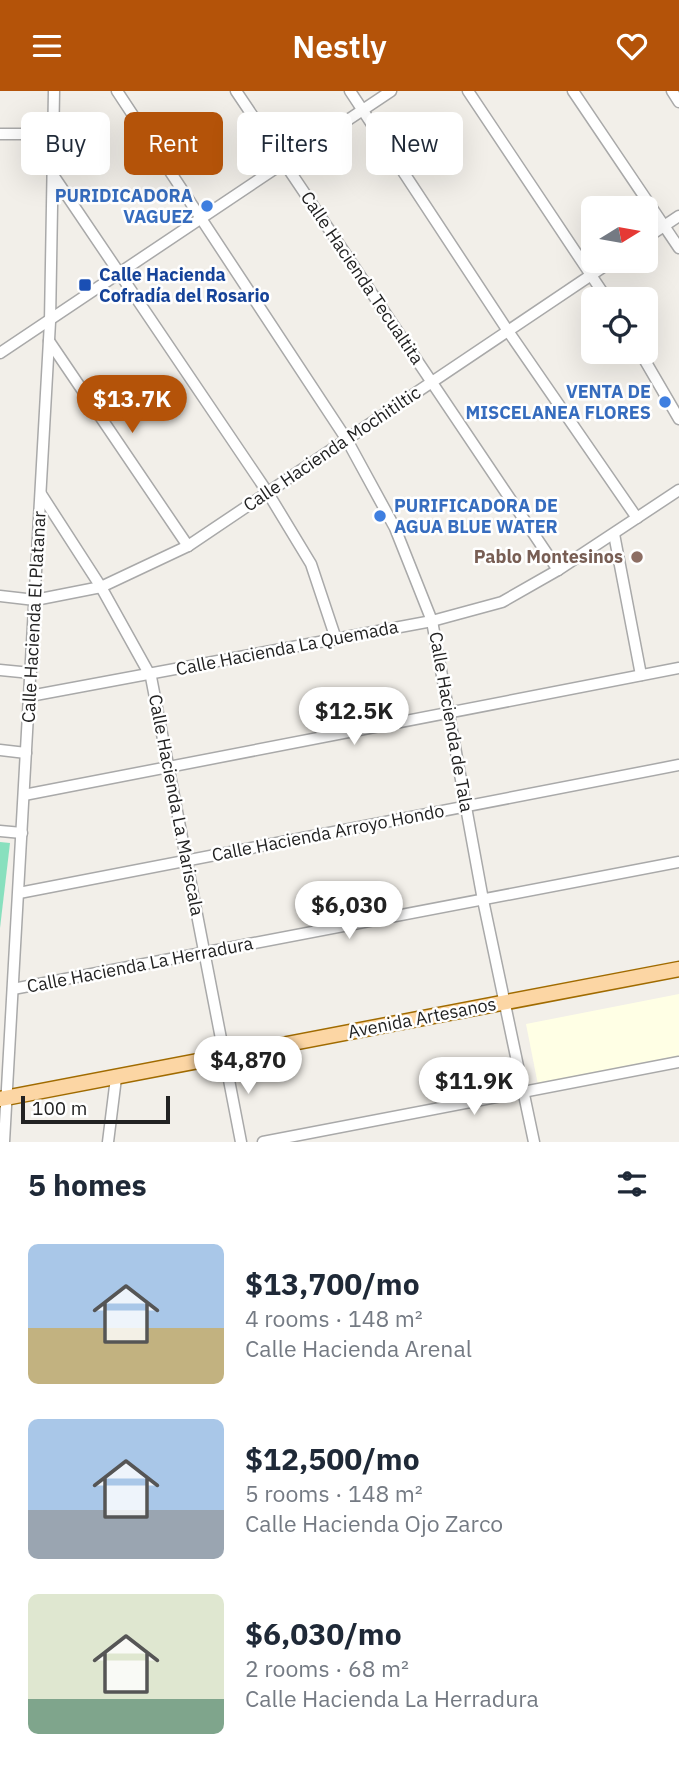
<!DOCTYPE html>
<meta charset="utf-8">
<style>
:root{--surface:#fff;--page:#f2f2f3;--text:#1f2937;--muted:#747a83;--accent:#b45309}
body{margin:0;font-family:"IBM Plex Sans",sans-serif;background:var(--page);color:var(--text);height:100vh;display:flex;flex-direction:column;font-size:26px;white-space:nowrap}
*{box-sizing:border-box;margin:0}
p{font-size:23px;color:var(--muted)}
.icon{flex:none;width:38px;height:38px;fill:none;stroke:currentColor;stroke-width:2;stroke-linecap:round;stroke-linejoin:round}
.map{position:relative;height:1051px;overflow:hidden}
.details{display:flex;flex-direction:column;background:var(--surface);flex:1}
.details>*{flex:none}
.top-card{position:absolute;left:21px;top:21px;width:637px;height:63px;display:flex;gap:14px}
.needle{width:46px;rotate:79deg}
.controls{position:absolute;left:581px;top:105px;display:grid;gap:14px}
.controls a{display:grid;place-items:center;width:77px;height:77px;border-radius:10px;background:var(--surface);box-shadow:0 7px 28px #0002;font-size:35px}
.scale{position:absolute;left:21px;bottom:18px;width:149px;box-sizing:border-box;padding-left:7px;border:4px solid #222;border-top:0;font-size:19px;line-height:24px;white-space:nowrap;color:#222;-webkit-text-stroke:5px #fff;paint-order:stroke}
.price{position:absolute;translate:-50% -60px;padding:0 16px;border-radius:24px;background:#fff;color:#222;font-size:23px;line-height:46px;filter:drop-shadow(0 2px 4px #0008)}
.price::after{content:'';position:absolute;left:50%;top:42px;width:21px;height:16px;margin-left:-10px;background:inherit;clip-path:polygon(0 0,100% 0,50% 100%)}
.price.active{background:var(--accent);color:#fff}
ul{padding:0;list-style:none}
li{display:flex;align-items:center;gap:21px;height:175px;padding:0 28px}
li span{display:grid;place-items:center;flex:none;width:196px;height:140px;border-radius:10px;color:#555}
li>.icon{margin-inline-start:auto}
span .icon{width:84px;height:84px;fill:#fffc;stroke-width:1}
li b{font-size:30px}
h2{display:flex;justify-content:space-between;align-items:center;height:84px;padding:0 28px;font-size:30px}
.pill{padding:0 24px;border-radius:10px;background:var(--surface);box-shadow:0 7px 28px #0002;font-size:24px;line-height:63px}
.pill.active{background:var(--accent);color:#fff}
header{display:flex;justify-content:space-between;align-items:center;height:91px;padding:0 28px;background:var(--accent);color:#fff;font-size:32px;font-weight:600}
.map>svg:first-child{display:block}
</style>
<header><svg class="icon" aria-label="menu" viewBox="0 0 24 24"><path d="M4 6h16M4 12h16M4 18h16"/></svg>Nestly<svg class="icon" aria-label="heart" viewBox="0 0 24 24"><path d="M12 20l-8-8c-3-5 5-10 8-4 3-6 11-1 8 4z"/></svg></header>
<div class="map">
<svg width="679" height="1051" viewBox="0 0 679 1051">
<rect width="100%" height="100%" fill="#f2efe9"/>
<polygon fill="#ffffe5" points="679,903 679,965 538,994 526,933"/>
<polygon fill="#88e0be" points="0,751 10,752 0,837"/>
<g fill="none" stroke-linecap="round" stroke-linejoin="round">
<g stroke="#a9a9a9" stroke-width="13">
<g id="minor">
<polyline points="117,0 347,349 395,437 432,530 483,809 534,1051"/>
<polyline points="236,0 558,479"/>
<polyline points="350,0 508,240 637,427"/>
<polyline points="468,0 607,208"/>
<polyline points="573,0 679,157"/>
<polyline points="672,0 679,11"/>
<polyline points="0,43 53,43"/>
<polyline points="53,84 268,402 311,473 336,548"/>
<polyline points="646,147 679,125"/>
<polyline points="49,250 188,455"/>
<polyline points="640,261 679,328"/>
<polyline points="0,262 391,0"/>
<polyline points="41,403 101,496 151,586 241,1051"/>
<polyline points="614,443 641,584"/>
<polyline points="0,505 35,509 101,496 188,455 612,170"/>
<polyline points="0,579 31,582"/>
<polyline points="30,605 432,530 502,511 558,479 679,399"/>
<polyline points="0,659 26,662"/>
<polyline points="24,704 679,577"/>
<polyline points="0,740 22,742"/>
<polyline points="19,802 679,674"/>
<polyline points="13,898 679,771"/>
<polyline points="4,1051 50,231 54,0"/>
<polyline points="108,1051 116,987"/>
<polyline points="263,1051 679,971"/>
</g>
</g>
<g stroke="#a06b00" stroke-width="17">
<polyline id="major" points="0,1008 679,878"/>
</g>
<use href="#minor" stroke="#fff" stroke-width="10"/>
<use href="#major" stroke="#fcd6a4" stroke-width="14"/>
</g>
<g fill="#3f7fe0" stroke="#fff" stroke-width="2.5">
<circle cx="207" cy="115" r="7"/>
<circle cx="665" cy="311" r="7"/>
<circle cx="380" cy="425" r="7"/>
</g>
<rect fill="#1a4fb4" stroke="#fff" stroke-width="2.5" x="78" y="187" width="14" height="14" rx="3.5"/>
<circle fill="#8d6e63" stroke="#fff" stroke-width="2.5" cx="637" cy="466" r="7"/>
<g text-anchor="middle" stroke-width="5" stroke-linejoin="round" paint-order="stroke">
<g font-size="18" font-weight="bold" fill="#366cbe" stroke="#fff" text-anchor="end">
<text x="193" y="111">PURIDICADORA<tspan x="193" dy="21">VAGUEZ</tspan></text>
<text x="651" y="307">VENTA DE<tspan x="651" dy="21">MISCELANEA FLORES</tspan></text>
<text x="394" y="421" text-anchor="start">PURIFICADORA DE<tspan x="394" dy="21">AGUA BLUE WATER</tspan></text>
</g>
<g font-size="18" font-weight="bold" fill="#164399" stroke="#fff" text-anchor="start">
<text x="99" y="190">Calle Hacienda<tspan x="99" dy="21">Cofradía del Rosario</tspan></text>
</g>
<g font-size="18" fill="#222" stroke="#fff">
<text transform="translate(362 187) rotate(56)" y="6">Calle Hacienda Tecualtita</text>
<text transform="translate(332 358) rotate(-34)" y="6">Calle Hacienda Mochitiltic</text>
<text transform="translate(34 526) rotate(-87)" y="6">Calle Hacienda El Platanar</text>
<text transform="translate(287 557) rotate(-11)" y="6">Calle Hacienda La Quemada</text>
<text transform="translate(451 631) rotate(80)" y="6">Calle Hacienda de Tala</text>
<text transform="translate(176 714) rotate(79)" y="6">Calle Hacienda La Mariscala</text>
<text transform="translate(328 742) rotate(-11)" y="6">Calle Hacienda Arroyo Hondo</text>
<text transform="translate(140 874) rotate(-11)" y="6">Calle Hacienda La Herradura</text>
<text transform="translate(422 927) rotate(-11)" y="6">Avenida Artesanos</text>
</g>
<g font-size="18" font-weight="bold" fill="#785e54" stroke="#fff" text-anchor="end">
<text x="623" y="472">Pablo Montesinos</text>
</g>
</g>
</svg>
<div class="controls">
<a><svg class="needle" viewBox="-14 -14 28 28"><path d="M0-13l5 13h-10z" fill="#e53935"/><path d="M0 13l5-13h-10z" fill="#747a83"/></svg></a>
<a><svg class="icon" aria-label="locate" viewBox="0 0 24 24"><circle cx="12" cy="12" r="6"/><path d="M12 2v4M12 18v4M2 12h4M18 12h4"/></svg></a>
</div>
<div class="scale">100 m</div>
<b class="price active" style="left:132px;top:344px">$13.7K</b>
<b class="price" style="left:354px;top:656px">$12.5K</b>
<b class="price" style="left:349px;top:850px">$6,030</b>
<b class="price" style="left:248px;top:1005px">$4,870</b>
<b class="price" style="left:474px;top:1026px">$11.9K</b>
<div class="top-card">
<a class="pill">Buy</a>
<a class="pill active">Rent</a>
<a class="pill">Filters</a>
<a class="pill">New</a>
</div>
</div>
<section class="details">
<h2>5 homes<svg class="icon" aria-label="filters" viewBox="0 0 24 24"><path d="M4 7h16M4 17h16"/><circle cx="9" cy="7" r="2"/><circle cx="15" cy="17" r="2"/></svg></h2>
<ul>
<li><span style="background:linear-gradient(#a9c7e8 60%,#c2b280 0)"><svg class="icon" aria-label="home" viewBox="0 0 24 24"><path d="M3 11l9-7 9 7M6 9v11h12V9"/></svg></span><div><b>$13,700/mo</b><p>4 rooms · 148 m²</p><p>Calle Hacienda Arenal</p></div></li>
<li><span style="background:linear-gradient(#a9c7e8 65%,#9aa5b1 0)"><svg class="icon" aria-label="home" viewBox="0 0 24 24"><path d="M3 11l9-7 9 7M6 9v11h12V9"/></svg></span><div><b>$12,500/mo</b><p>5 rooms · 148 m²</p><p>Calle Hacienda Ojo Zarco</p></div></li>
<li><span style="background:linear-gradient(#dfe7d0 75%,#7fa58c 0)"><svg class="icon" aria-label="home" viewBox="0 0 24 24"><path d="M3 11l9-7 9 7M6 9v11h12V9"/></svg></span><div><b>$6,030/mo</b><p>2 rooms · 68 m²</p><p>Calle Hacienda La Herradura</p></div></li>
</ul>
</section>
